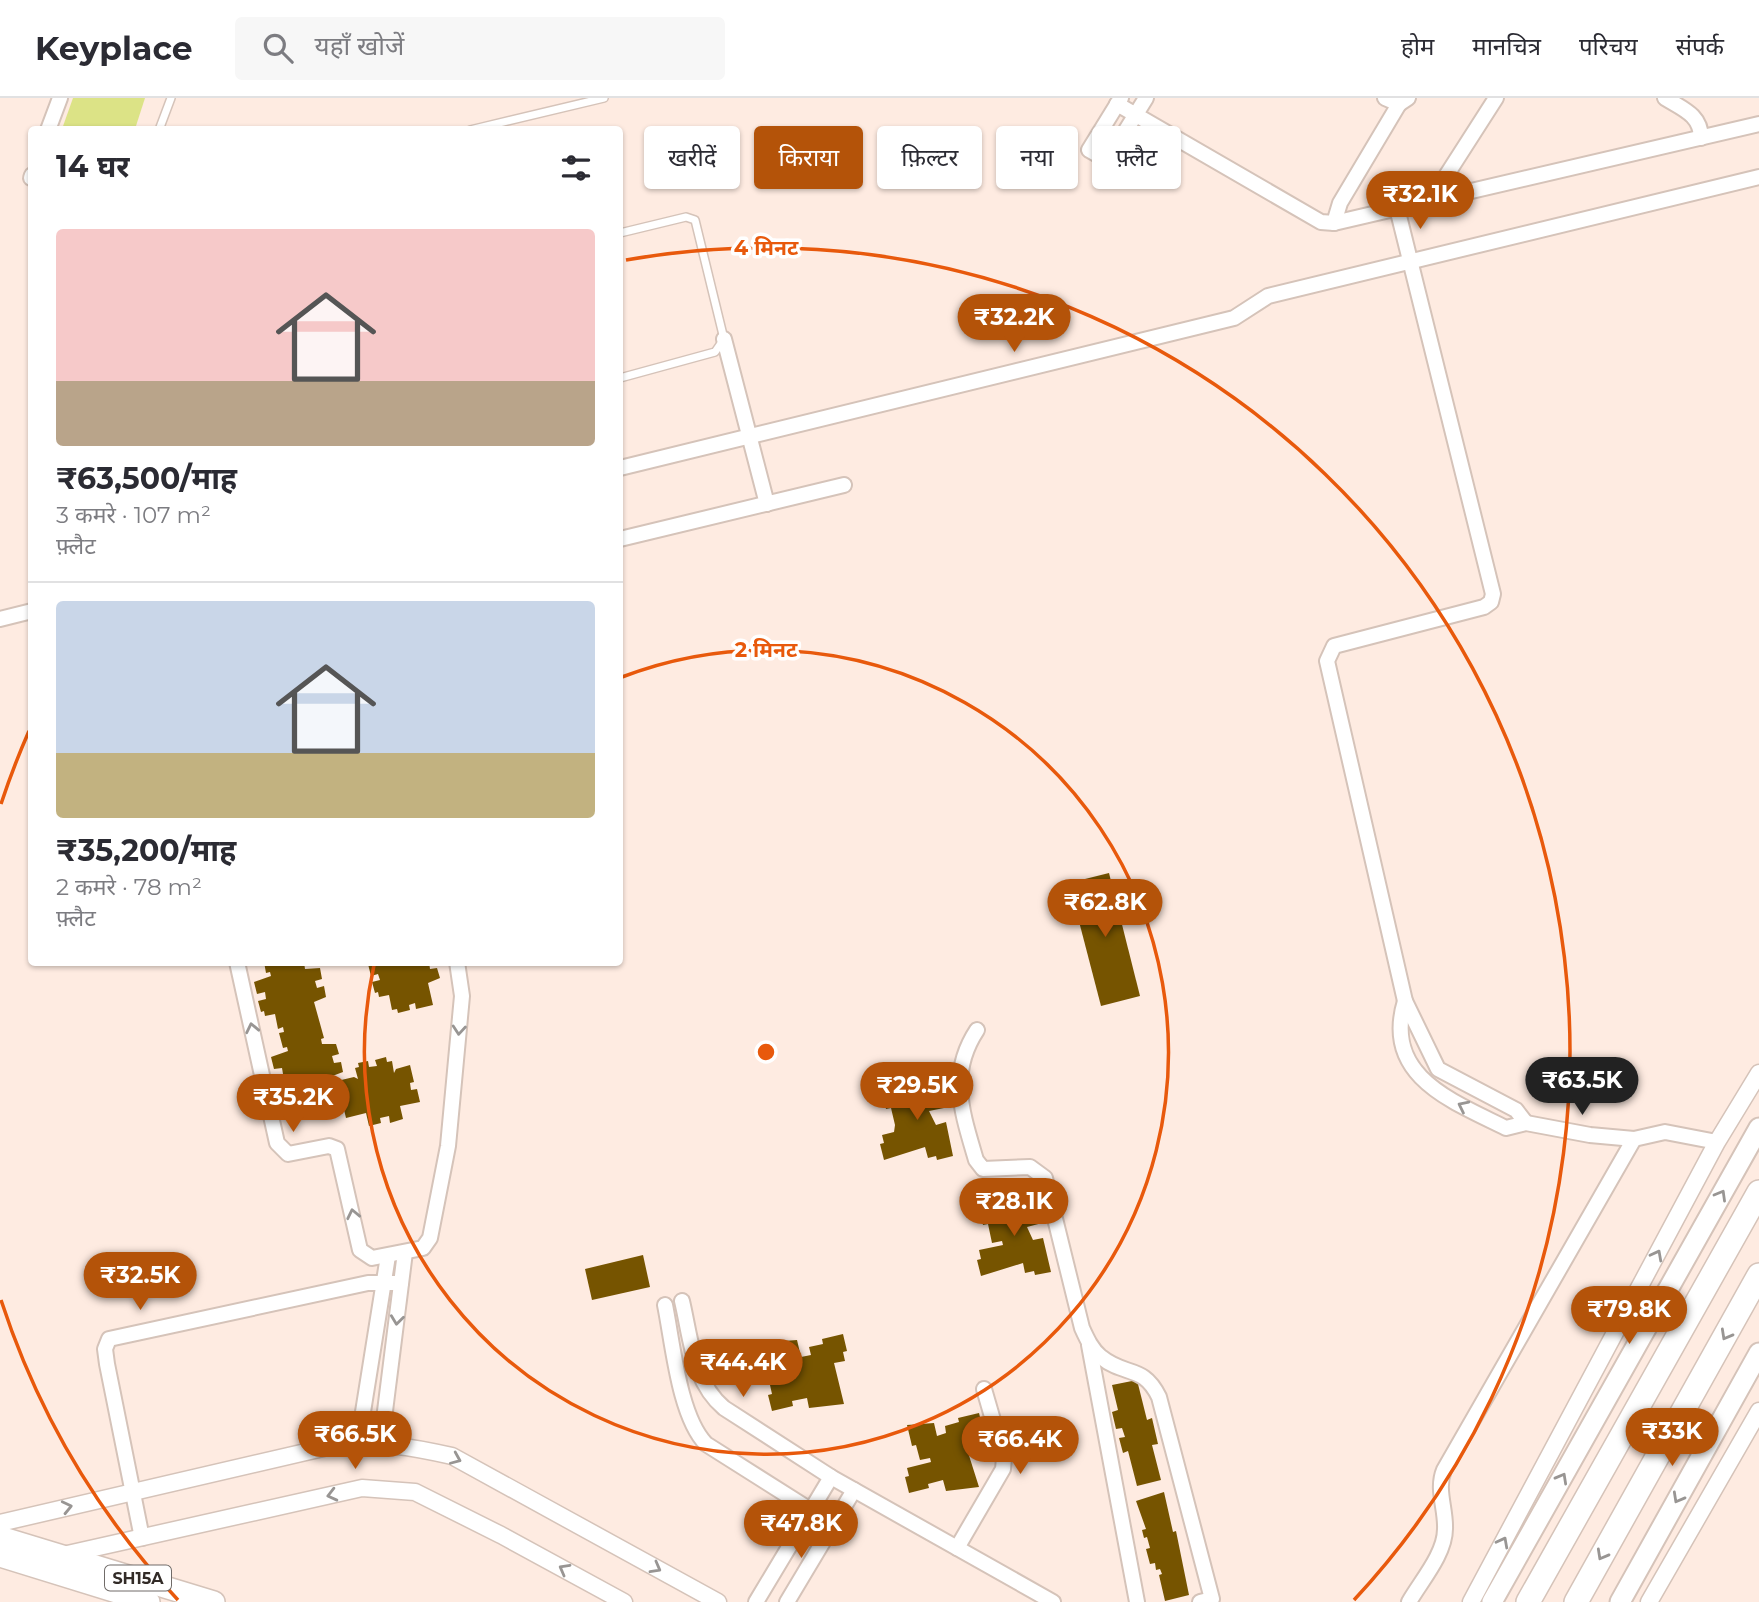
<!DOCTYPE html>
<html lang="hi">
<meta charset="utf-8">
<style>
:root{--surface:#fff;--page:#f7f7f7;--text:#2b2b33;--muted:#7c7c81;--line:#e1e1e2;--accent:#b45309}
body{margin:0;font-family:Montserrat,"Noto Sans Devanagari",sans-serif;background:var(--page);color:var(--text);height:100vh;display:flex;flex-direction:column;font-size:26px;white-space:nowrap}
*{box-sizing:border-box;margin:0}
p{font-size:23px;color:var(--muted)}
.icon{flex:none;width:38px;height:38px;fill:none;stroke:currentColor;stroke-width:2;stroke-linecap:round;stroke-linejoin:round}
.map{position:relative;flex:1;overflow:hidden}
.sheet{position:absolute;left:28px;top:28px;width:595px;height:840px;display:flex;flex-direction:column;background:var(--surface);border-radius:7px;box-shadow:0 2px 5px #0004}
.sheet>*{flex:none}
.hud{position:absolute;left:644px;top:28px;width:665px;height:63px;display:flex;gap:14px}
.price{position:absolute;translate:-50% -60px;padding:0 16px;border-radius:24px;background:var(--accent);color:#fff;font-size:23px;line-height:46px;filter:drop-shadow(0 2px 4px #0008)}
.price::after{content:'';position:absolute;left:50%;top:42px;width:21px;height:16px;margin-left:-10px;background:inherit;clip-path:polygon(0 0,100% 0,50% 100%)}
.price.on{background:#222;color:#fff}
ul{padding:0;list-style:none}
li{display:grid;align-content:center;gap:14px;height:371px;padding:0 28px}
li+li{border-top:2px solid var(--line)}
li span{display:grid;place-items:center;height:217px;border-radius:7px;color:#555}
li>.icon{margin-inline-start:auto}
span .icon{width:126px;height:126px;fill:#fffc;stroke-width:1}
li b{font-size:30px}
h2{display:flex;justify-content:space-between;align-items:center;height:84px;padding:0 28px;font-size:30px}
.pill{padding:0 24px;border-radius:7px;background:var(--surface);box-shadow:0 2px 5px #0004;font-size:24px;line-height:63px}
.pill.on{background:var(--accent);color:#fff}
header{display:flex;align-items:center;gap:42px;box-sizing:border-box;height:98px;padding:0 35px;background:var(--surface);border-bottom:2px solid var(--line)}
header strong{font-size:33px}
nav{display:flex;gap:38px;margin-inline-start:auto;font-size:24px}
.search{width:490px;height:63px;background:var(--page);display:flex;align-items:center;gap:18px;box-sizing:border-box;padding:0 24px;border-radius:7px;color:var(--muted);font-size:26px}
.map>svg:first-child{display:block}
</style>
<header>
<strong>Keyplace</strong>
<div class="search"><svg class="icon" aria-label="search" viewBox="0 0 24 24"><circle cx="10" cy="10" r="6"/><path d="M15 15l6 6"/></svg>यहाँ खोजें</div>
<nav><a>होम</a><a>मानचित्र</a><a>परिचय</a><a>संपर्क</a></nav>
</header>
<div class="map">
<svg width="1759" height="1504" viewBox="0 0 1759 1504">
<rect width="100%" height="100%" fill="#feebe1"/>
<polygon fill="#dce386" points="73,0 145,0 135,31 62,31"/>
<g fill="#765400">
<polygon points="1109,775 1140,898 1101,908 1069,785"/>
<polygon points="264,864 304,864 305,871 320,870 322,881 315,883 317,890 324,888 326,899 314,904 324,940 321,941 322,946 336,946 339,956 332,958 334,965 341,964 343,974 327,980 332,1001 319,1004 318,999 312,1000 313,1006 301,1009 300,1004 295,1006 292,991 282,993 281,988 278,989 275,978 283,976 282,970 274,971 271,959 288,953 287,949 283,950 279,935 284,934 283,929 278,931 275,916 265,918 264,913 261,914 258,903 266,901 265,894 257,896 254,884 271,878 270,874 266,875"/>
<polygon points="429,864 430,871 437,870 440,880 428,885 433,907 416,911 415,905 409,907 410,912 398,915 397,911 392,912 389,897 379,899 378,894 375,895 372,884 380,882 378,876 371,878 368,866"/>
<polygon points="386,959 387,964 392,963 394,975 396,971 410,967 414,984 410,985 411,992 417,991 420,1004 400,1008 403,1021 390,1025 389,1018 380,1020 381,1025 369,1028 366,1015 346,1020 337,983 354,979 358,981 355,970 359,969 358,965 368,963 369,969 377,968 375,962"/>
<polygon points="948,984 952,1000 947,1001 949,1009 929,1013 936,1027 946,1024 953,1058 937,1062 936,1058 928,1060 925,1049 884,1062 880,1046 884,1045 882,1037 894,1034 895,1027 891,1010 886,1011 881,990 908,988 911,998 929,993 927,989"/>
<polygon points="1045,1100 1049,1115 1044,1117 1046,1124 1027,1129 1033,1142 1043,1140 1051,1174 1035,1177 1034,1173 1025,1175 1023,1165 981,1178 977,1162 981,1161 979,1152 1003,1147 1002,1143 992,1145 988,1126 983,1127 978,1106 1006,1104 1008,1113 1026,1109 1025,1105"/>
<polygon points="643,1157 650,1189 592,1202 585,1171"/>
<polygon points="843,1236 847,1253 843,1254 845,1263 834,1265 844,1306 809,1310 807,1300 792,1303 793,1308 772,1313 768,1297 772,1296 770,1287 794,1281 793,1277 784,1280 780,1264 775,1265 770,1244 797,1242 801,1259 811,1257 809,1249 823,1246 822,1241"/>
<polygon points="1137,1282 1147,1322 1152,1320 1158,1346 1152,1347 1161,1382 1137,1388 1128,1353 1123,1355 1119,1340 1125,1339 1122,1330 1116,1331 1112,1314 1118,1312 1112,1287"/>
<polygon points="979,1315 984,1335 980,1337 982,1345 966,1348 979,1389 946,1393 943,1382 928,1386 929,1390 909,1395 905,1379 909,1378 907,1370 931,1364 930,1360 920,1362 916,1347 912,1348 907,1327 934,1325 937,1338 946,1335 945,1328 959,1324 958,1320"/>
<polygon points="1164,1394 1173,1434 1176,1433 1189,1497 1165,1503 1159,1477 1162,1476 1160,1471 1156,1472 1155,1465 1150,1466 1146,1451 1150,1450 1147,1439 1144,1440 1142,1432 1146,1431 1136,1403"/>
</g>
<g fill="none" stroke-linecap="round" stroke-linejoin="round">
<g stroke="#d5c3b9" stroke-width="10">
<g id="service">
<polyline points="159,32 171,0"/>
<polyline points="470,32 604,0"/>
<polyline points="620,135 686,119 695,122 724,241 715,254 620,280"/>
</g>
</g>
<g stroke="#d5c3b9" stroke-width="18">
<g id="minor">
<polyline points="1121,0 1089,52 1103,60 1110,58 1146,0"/>
<polyline points="1385,0 1399,6 1408,0"/>
<path d="M 1665,0 C 1683,11 1701,17 1701,40"/>
<polyline points="1117,6 1321,124 1334,125 1759,26"/>
<polyline points="48,32 60,0"/>
<polyline points="31,80 32,77"/>
<polyline points="1430,103 1496,0"/>
<polyline points="1397,110 1493,496 1491,504 1484,509 1334,548 1327,563 1405,903 1438,971 1516,1012 1526,1025"/>
<polyline points="1334,125 1340,105 1399,6"/>
<polyline points="724,241 767,406"/>
<polyline points="620,370 1234,220 1268,198 1759,79"/>
<polyline points="620,441 844,387"/>
<polyline points="0,521 32,513"/>
<polyline points="237,864 277,1045 288,1056 329,1048 337,1051 360,1152 372,1160 423,1150 430,1140 448,1048 462,898 457,864"/>
<path d="M 1405,903 C 1382,978 1452,1003 1506,1030 L 1526,1025 L 1590,1037 L 1634,1041 L 1665,1034 L 1717,1044"/>
<path d="M 977,932 C 948,976 962,1014 976,1062 L 983,1071 L 1030,1069 L 1045,1080 L 1082,1230 C 1087,1241 1092,1252 1101,1259 C 1125,1279 1143,1266 1159,1299 L 1212,1501 L 1200,1504"/>
<path d="M 682,1203 C 691,1241 693,1284 724,1310 L 831,1379 L 1053,1504"/>
<path d="M 665,1207 C 673,1246 679,1318 706,1346 L 834,1427"/>
<polyline points="1089,1247 1137,1504"/>
<polyline points="358,1345 388,1158"/>
<polyline points="381,1345 405,1154"/>
<polyline points="142,1440 107,1266 105,1251 109,1241 368,1185 401,1185"/>
<polyline points="957,1450 1003,1371 1004,1360 984,1291"/>
<polyline points="756,1504 831,1379"/>
<polyline points="787,1504 854,1392"/>
<path d="M 1409,1504 C 1421,1483 1445,1456 1445,1431 C 1446,1411 1436,1391 1444,1372 L 1634,1041"/>
</g>
</g>
<g stroke="#d5c3b9" stroke-width="19">
<g id="tertiary">
<path d="M 0,1425 L 336,1347 C 377,1343 412,1349 452,1358 L 718,1504"/>
<polyline points="63,1457 362,1390 415,1394 501,1437 624,1504"/>
<polyline points="1471,1504 1717,1044 1759,975"/>
<polyline points="1649,1504 1759,1313"/>
</g>
</g>
<g stroke="#d5c3b9" stroke-width="23">
<g id="secondary">
<polyline points="1492,1504 1759,1030"/>
<polyline points="1620,1504 1759,1255"/>
</g>
</g>
<g stroke="#d5c3b9" stroke-width="24">
<g id="primary">
<polyline points="0,1439 214,1504"/>
<polyline points="0,1458 149,1504"/>
</g>
</g>
<g stroke="#d5c3b9" stroke-width="26">
<g id="trunk">
<polyline points="1528,1504 1759,1094"/>
<polyline points="1576,1504 1759,1177"/>
</g>
</g>
<use href="#service" stroke="#fff" stroke-width="7"/>
<use href="#minor" stroke="#fff" stroke-width="14"/>
<use href="#tertiary" stroke="#fff" stroke-width="16"/>
<use href="#secondary" stroke="#fff" stroke-width="19"/>
<use href="#primary" stroke="#fff" stroke-width="21"/>
<use href="#trunk" stroke="#fff" stroke-width="23"/>
</g>
<defs><path id="oneway-chevron" d="M-2-3.5L2.5 0L-2 3.5" fill="none" stroke-width="1.6" stroke-linecap="round" stroke-linejoin="round" transform="scale(1.75)"/></defs>
<g stroke="#989593">
<use href="#oneway-chevron" transform="translate(252 930) rotate(-102)"/>
<use href="#oneway-chevron" transform="translate(459 932) rotate(95)"/>
<use href="#oneway-chevron" transform="translate(1463 1008) rotate(-154)"/>
<use href="#oneway-chevron" transform="translate(1721 1097) rotate(-60)"/>
<use href="#oneway-chevron" transform="translate(353 1116) rotate(-102)"/>
<use href="#oneway-chevron" transform="translate(1657 1157) rotate(-62)"/>
<use href="#oneway-chevron" transform="translate(397 1222) rotate(97)"/>
<use href="#oneway-chevron" transform="translate(1726 1237) rotate(119)"/>
<use href="#oneway-chevron" transform="translate(456 1361) rotate(23)"/>
<use href="#oneway-chevron" transform="translate(1562 1380) rotate(-61)"/>
<use href="#oneway-chevron" transform="translate(332 1397) rotate(166)"/>
<use href="#oneway-chevron" transform="translate(1678 1400) rotate(119)"/>
<use href="#oneway-chevron" transform="translate(67 1409) rotate(-13)"/>
<use href="#oneway-chevron" transform="translate(1503 1444) rotate(-62)"/>
<use href="#oneway-chevron" transform="translate(1602 1457) rotate(119)"/>
<use href="#oneway-chevron" transform="translate(656 1470) rotate(29)"/>
<use href="#oneway-chevron" transform="translate(564 1471) rotate(-151)"/>
</g>
<g fill="none" stroke="#e8590c" stroke-width="3.5">
<path d="M622 579A402 402 0 1 1 374 867"/>
<path d="M178 1502A804 804 0 0 1 1 1202M1 706A804 804 0 0 1 29 633M626 162A804 804 0 0 1 1354 1502"/>
</g>
<g text-anchor="middle" stroke-width="7" stroke-linejoin="round" paint-order="stroke">
<rect fill="#fff" stroke="#706b68" stroke-width="2" x="105" y="1467.5" width="66" height="25" rx="5"/>
<g font-size="16" font-weight="bold" fill="#322b27">
<text x="138" y="1486">SH15A</text>
</g>
</g>
<circle cx="766" cy="954" r="10" fill="#e8590c" stroke="#fff" stroke-width="3.5"/>
<g font-size="21" text-anchor="middle" font-weight="bold" fill="#e8590c" stroke="#fff" stroke-width="7" stroke-linejoin="round" paint-order="stroke">
<text x="766" y="157">4 मिनट</text>
<text x="766" y="559">2 मिनट</text>
</g>
</svg>
<b class="price" style="left:1420px;top:133px">₹32.1K</b>
<b class="price" style="left:1014px;top:256px">₹32.2K</b>
<b class="price" style="left:1105px;top:841px">₹62.8K</b>
<b class="price on" style="left:1582px;top:1019px">₹63.5K</b>
<b class="price" style="left:917px;top:1024px">₹29.5K</b>
<b class="price" style="left:293px;top:1036px">₹35.2K</b>
<b class="price" style="left:1014px;top:1140px">₹28.1K</b>
<b class="price" style="left:140px;top:1214px">₹32.5K</b>
<b class="price" style="left:1629px;top:1248px">₹79.8K</b>
<b class="price" style="left:743px;top:1301px">₹44.4K</b>
<b class="price" style="left:1672px;top:1370px">₹33K</b>
<b class="price" style="left:355px;top:1373px">₹66.5K</b>
<b class="price" style="left:1020px;top:1378px">₹66.4K</b>
<b class="price" style="left:801px;top:1462px">₹47.8K</b>
<div class="hud">
<a class="pill">खरीदें</a>
<a class="pill on">किराया</a>
<a class="pill">फ़िल्टर</a>
<a class="pill">नया</a>
<a class="pill">फ़्लैट</a>
</div>
<section class="sheet">
<h2>14 घर<svg class="icon" aria-label="filters" viewBox="0 0 24 24"><path d="M4 7h16M4 17h16"/><circle cx="9" cy="7" r="2"/><circle cx="15" cy="17" r="2"/></svg></h2>
<ul>
<li><span style="background:linear-gradient(#f6c9c9 70%,#b9a48a 0)"><svg class="icon" aria-label="home" viewBox="0 0 24 24"><path d="M3 11l9-7 9 7M6 9v11h12V9"/></svg></span><div><b>₹63,500/माह</b><p>3 कमरे · 107 m²</p><p>फ़्लैट</p></div></li>
<li><span style="background:linear-gradient(#c9d6e8 70%,#c2b280 0)"><svg class="icon" aria-label="home" viewBox="0 0 24 24"><path d="M3 11l9-7 9 7M6 9v11h12V9"/></svg></span><div><b>₹35,200/माह</b><p>2 कमरे · 78 m²</p><p>फ़्लैट</p></div></li>
</ul>
</section>
</div>
